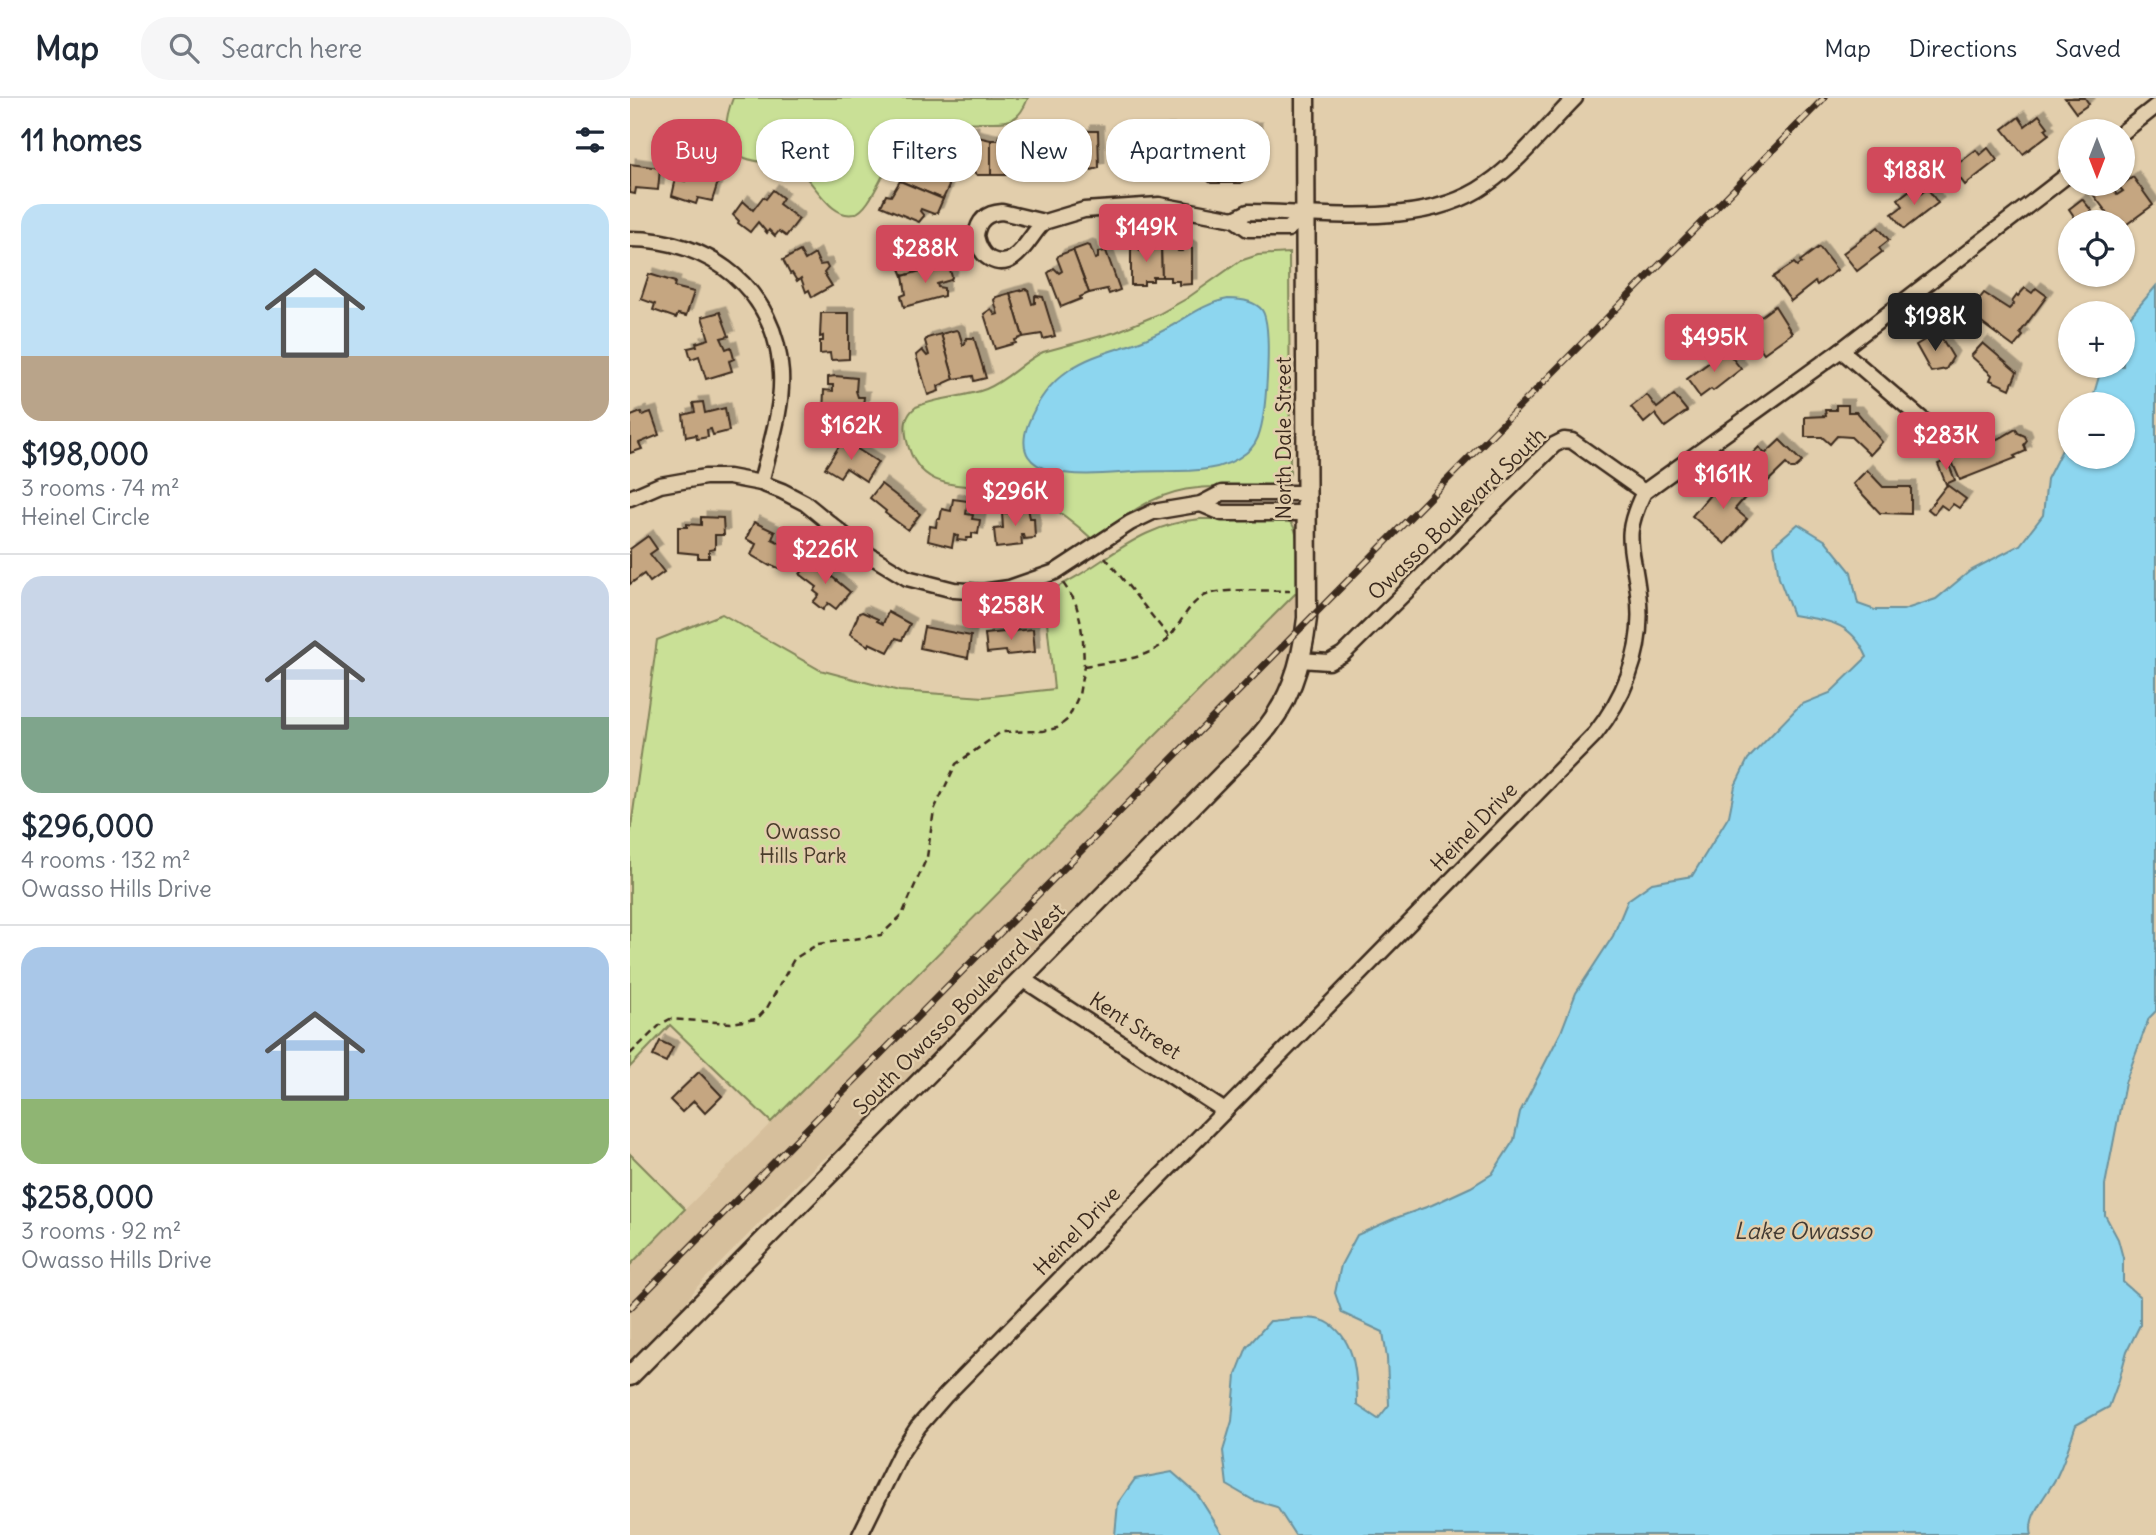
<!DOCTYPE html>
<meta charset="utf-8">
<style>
:root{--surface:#fff;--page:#f6f6f7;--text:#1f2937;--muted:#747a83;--line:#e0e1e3;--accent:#d1495b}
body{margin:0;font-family:Delius,sans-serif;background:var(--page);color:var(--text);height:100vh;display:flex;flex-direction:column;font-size:26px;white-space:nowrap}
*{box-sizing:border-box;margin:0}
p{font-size:23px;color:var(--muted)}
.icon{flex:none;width:38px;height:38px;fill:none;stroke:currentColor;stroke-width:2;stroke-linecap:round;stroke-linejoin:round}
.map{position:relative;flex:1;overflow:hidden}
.side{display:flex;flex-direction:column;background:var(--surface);width:630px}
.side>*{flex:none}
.top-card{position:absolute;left:21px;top:21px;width:665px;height:63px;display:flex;gap:14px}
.needle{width:46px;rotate:180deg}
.fabs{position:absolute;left:1428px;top:21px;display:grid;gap:14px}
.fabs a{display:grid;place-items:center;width:77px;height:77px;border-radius:50%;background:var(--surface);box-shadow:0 2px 5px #0004;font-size:35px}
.price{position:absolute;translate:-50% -60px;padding:0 16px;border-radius:7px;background:var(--accent);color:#fff;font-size:23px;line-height:46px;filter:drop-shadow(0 2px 4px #0008)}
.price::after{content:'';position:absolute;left:50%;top:42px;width:21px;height:16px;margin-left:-10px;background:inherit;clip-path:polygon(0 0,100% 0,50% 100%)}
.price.on{background:#222;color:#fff}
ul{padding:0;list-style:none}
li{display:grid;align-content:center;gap:14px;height:371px;padding:0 21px}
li+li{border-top:2px solid var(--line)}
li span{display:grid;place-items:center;height:217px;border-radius:21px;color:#555}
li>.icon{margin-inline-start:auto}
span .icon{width:126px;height:126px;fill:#fffc;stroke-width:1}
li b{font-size:30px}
h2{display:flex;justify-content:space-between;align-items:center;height:84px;padding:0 21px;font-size:30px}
.pill{padding:0 24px;border-radius:28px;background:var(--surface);box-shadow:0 2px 5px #0004;font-size:24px;line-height:63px}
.pill.on{background:var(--accent);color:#fff}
header{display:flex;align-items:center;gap:42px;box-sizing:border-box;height:98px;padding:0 35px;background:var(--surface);border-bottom:2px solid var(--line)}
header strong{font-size:33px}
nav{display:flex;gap:38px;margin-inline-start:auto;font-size:24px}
.search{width:490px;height:63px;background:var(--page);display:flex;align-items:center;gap:18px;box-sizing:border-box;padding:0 24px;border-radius:28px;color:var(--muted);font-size:26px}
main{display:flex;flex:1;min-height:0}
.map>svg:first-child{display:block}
</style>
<header>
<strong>Map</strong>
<div class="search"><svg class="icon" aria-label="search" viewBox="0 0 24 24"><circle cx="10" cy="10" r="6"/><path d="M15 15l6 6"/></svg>Search here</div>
<nav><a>Map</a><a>Directions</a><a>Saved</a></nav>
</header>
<main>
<section class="side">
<h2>11 homes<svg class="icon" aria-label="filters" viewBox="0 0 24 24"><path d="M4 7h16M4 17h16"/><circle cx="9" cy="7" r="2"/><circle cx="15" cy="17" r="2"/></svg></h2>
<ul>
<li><span style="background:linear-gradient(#bfe0f5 70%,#b9a48a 0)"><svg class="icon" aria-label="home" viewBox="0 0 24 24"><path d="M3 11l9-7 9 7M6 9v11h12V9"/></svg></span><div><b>$198,000</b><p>3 rooms · 74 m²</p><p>Heinel Circle</p></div></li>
<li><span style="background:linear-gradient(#c9d6e8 65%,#7fa58c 0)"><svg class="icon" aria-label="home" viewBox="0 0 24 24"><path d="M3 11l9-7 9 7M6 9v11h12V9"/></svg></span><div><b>$296,000</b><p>4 rooms · 132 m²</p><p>Owasso Hills Drive</p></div></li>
<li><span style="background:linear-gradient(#a9c7e8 70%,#8fb573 0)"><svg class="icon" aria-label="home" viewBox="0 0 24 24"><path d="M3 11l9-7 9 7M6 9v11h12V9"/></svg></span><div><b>$258,000</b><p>3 rooms · 92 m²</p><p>Owasso Hills Drive</p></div></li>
</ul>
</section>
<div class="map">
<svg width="1526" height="1437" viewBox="0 0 1526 1437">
<defs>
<filter id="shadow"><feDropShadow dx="5.5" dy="-5.5" stdDeviation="0" flood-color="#0004"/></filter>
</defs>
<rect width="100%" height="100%" fill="#e2ceac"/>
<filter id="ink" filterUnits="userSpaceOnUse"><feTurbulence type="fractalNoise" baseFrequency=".0143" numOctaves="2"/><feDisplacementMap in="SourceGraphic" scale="14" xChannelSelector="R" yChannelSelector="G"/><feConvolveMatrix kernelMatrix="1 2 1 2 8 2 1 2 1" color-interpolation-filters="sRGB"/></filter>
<g filter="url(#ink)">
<polygon fill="#d6bf9c" points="667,494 659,568 652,590 639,614 626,630 216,1045 188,1065 67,1189 49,1214 0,1264 0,1167"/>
<g fill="#c9e096" stroke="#82855a" stroke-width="2">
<path d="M 103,0 L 398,0 C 395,8 391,17 383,21 C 375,25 365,24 356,24 C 334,25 309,24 288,34 C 256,50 246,110 224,116 C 201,121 186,86 171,75 C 154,63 133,67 115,60 C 89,51 95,20 103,0 Z"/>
<path d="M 659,155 L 660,376 L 654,383 L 656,388 C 627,392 597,387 568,390 C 525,393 496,418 462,441 C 441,421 418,404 390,394 C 349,381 291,404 277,343 C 274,329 274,318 286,309 C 308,299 333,300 356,291 C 378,282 392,264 413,254 L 486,234 L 529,216 L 556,201 L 610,163 L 628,157 Z"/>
<path d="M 571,421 L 648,421 C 651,421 657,422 660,424 C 672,433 667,479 667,494 L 141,1024 L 40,927 L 0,969 L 0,736 L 27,542 L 92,516 L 190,572 L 269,593 L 354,599 L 424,591 L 414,495 C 473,471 502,427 571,421 Z"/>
<polygon points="0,1056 55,1111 0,1167"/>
</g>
<g fill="#8dd6ef" stroke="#6c919b" stroke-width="2">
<path d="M 1526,188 L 1526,913 L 1519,920 L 1495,985 L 1475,1087 L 1475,1117 L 1488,1141 L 1493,1160 L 1493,1184 L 1510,1199 L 1510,1227 L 1497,1253 L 1489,1282 L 1479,1309 L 1446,1327 C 1440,1344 1435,1362 1427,1378 C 1419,1395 1396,1417 1402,1437 L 665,1437 L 647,1409 L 623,1402 L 597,1387 L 593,1353 L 602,1323 L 606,1277 L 617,1249 L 640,1223 C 656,1222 686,1216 700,1226 C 726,1244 727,1279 727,1307 L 748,1321 L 759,1307 L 757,1260 L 753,1234 L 712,1215 L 705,1195 L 711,1167 L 727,1137 L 763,1121 L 802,1107 L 841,1089 L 862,1076 L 884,1042 L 890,1014 L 931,934 L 946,895 L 983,838 L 998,802 L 1022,785 L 1062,778 L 1099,718 L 1105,688 L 1118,661 L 1170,607 L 1200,595 L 1237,559 C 1221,523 1198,523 1163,517 L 1149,480 L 1144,447 L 1168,426 L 1196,443 L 1221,474 L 1228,506 L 1245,512 L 1273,512 L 1306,501 L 1340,473 L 1390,447 L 1413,417 L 1417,381 L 1440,336 L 1440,359 L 1493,359 L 1493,306 L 1461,306 L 1472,268 L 1493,268 L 1493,227 Z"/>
<path d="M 598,201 C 609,201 624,202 632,212 C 643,228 636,313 630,333 C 628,341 623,350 616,355 C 585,380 539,371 503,374 C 468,376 375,389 398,326 C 406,305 420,285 439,272 C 465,254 495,251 522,238 C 549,227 569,206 598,201 Z"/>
<polygon points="542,1374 567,1396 593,1437 485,1437 488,1405 505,1381"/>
</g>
<g fill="#c5a681" stroke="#3b2a1e" stroke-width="2" filter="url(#shadow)">
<polygon points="1435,0 1455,0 1459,6 1446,15"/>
<polygon points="1409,17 1418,29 1415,31 1419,36 1393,56 1373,31 1389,19 1395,28"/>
<polygon points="614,30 626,30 626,72 618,74 616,69 613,69 613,83 611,85 596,85 595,38 614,36"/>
<polygon points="565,31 577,31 577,36 595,38 596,85 581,85 578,83 578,69 575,69 573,75 565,72"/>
<polygon points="533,32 546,32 547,69 539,71 537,67 533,67 531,75 516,75 516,40 524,40 524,36 533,36"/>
<polygon points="407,33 420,33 420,37 438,41 438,76 423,76 421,73 421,68 417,68 414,73 407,70"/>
<polygon points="455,33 468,33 469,70 461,72 459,67 455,67 455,73 452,76 438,76 438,41 446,41 446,37 455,37"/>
<polygon points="485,33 498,33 498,37 507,37 507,40 516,40 516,75 501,75 499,67 495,67 493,72 485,70"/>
<polygon points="343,34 343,38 361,42 361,77 347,77 344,74 344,69 340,69 338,74 330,71 330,35"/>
<polygon points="378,34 391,34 392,70 385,73 382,68 378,68 376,77 361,77 361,42 369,42 369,38 378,38"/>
<polygon points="1358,50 1367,62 1335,87 1322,70 1346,52 1350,57"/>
<polygon points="275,52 313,69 312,76 306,76 305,79 318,84 319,88 313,101 270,83 275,65 270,63"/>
<polygon points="73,64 76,70 87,72 84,83 88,84 82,103 68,100 66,106 42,98 46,80 55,83 60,68 65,70"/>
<polygon points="0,66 30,70 28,92 6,90 5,96 0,95"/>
<polygon points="1503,79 1523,107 1493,129 1493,124 1484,124 1462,95 1474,86 1479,86 1487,97 1493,93 1489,89"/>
<polygon points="270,83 313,101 307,115 304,116 291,111 290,113 294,118 289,124 251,108 256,97 261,98"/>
<polygon points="1297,90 1308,105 1274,131 1262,116 1273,108 1268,101 1280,92 1285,99"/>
<polygon points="143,92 153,100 149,106 169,121 156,138 149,133 145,138 139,132 137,135 128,124 120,134 108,125 109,123 103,117 113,103 123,112 133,99 136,101"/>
<polygon points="1452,101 1462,113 1448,124 1439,111"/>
<polygon points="1248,129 1259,142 1249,150 1252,154 1227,173 1213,155"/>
<polygon points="297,139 302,146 297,150 298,153 311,149 314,151 318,165 273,178 266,161 261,163 257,151"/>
<polygon points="517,144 531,144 532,179 523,179 523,183 514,183 514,187 501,187 501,151 508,148 510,153 514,153"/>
<polygon points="531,144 546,144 548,153 552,153 555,147 562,150 562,186 549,187 549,183 540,183 540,179 532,179"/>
<polygon points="457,147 460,148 465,161 468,160 468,154 476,153 490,192 479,196 477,191 459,195 443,152"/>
<polygon points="1189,149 1207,172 1187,187 1185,184 1161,203 1143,179 1164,165 1167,168 1172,165 1170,163"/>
<polygon points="443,152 459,195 450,199 451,201 431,209 418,175 424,170 429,175 432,173 427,160 429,157"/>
<polygon points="170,153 175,162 185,156 190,167 196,166 198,170 194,175 202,188 182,199 179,192 176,194 171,180 167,183 162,175 160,176 153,162"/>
<polygon points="318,165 322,179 321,182 307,186 308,189 314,190 314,198 274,209 271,198 276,196 273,178"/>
<polygon points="19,176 45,184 44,189 64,194 56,218 48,216 46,220 23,212 25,206 11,201"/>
<polygon points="1395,190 1402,195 1406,190 1417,198 1390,235 1393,238 1384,249 1338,215 1354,195 1379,211 1384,206 1382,204 1387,197 1388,198"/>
<polygon points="395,191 398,192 402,206 405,205 405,198 413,199 425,238 413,241 412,236 393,239 380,195"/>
<polygon points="380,195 393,239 385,242 386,245 365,251 354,216 361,211 365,217 368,216 364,202 366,199"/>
<polygon points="1145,208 1162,235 1134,255 1115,230"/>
<polygon points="90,214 99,238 91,240 96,251 101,249 104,261 99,263 102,273 76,281 69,258 61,261 58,250 67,248 66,245 79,241 72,219"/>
<polygon points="191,215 219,215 219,261 201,262 200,255 190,256 190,243 193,243 193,238 190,239"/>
<polygon points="326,232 329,234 333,247 335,246 336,240 344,240 356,280 344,283 343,278 324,281 311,236"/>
<polygon points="1308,234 1323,259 1316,271 1301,274 1286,247"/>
<polygon points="311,236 324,281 308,288 309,293 298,297 286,257 292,252 297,258 299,257 295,243 297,240"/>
<polygon points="1353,245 1387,274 1380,291 1360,282 1362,277 1341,258"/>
<polygon points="1096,252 1111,271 1083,293 1081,291 1070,299 1057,281"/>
<polygon points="205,278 227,280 226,293 228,299 234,299 233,308 225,307 225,310 211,309 211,318 193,317 194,292 203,293 203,287 198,287 198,279"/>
<polygon points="1017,297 1027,310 1044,297 1057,313 1035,329 1025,316 1014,325 1001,309"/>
<polygon points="73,304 75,315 95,310 99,333 83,337 81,331 77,332 78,339 67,341 66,337 56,339 53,317 65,314 63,305"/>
<polygon points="1206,307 1218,307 1218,314 1227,314 1252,344 1240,357 1221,339 1207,338 1200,346 1192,339 1175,339 1175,319 1196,318 1195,312 1206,312"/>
<polygon points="11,314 12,317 21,314 29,337 9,345 12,351 0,355 0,321 1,318"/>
<polygon points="1386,331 1388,335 1395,338 1397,343 1394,347 1396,353 1384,358 1386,360 1330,382 1320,359 1372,339"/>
<polygon points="213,342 248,364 236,383 216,370 210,379 195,370"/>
<polygon points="1150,342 1172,364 1164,371 1161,371 1156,366 1133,388 1111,367 1129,349 1135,356"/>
<polygon points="1317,362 1325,382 1316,386 1308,366"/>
<polygon points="1237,372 1253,389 1281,389 1281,416 1250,415 1223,386"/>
<polygon points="1096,378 1118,396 1105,411 1117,421 1095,446 1062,418"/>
<polygon points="251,386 290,416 278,432 255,415 256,413 240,400"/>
<polygon points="1317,387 1336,401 1329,410 1323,406 1318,412 1311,407 1304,416 1298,411"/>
<polygon points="323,401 338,403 336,416 343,417 342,421 350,422 348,436 342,435 342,440 337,440 336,443 327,442 328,438 324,437 322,449 298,443 300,428 306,429 307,421 310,421 312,411 321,413"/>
<polygon points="383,406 388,411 398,410 400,420 404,420 405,440 394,441 393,436 391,436 392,447 366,450 364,431 373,430 372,415 377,415"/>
<polygon points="71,419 93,420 94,437 85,437 85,451 79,452 79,460 68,460 68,456 48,454 48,429 57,429 57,426 71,427"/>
<polygon points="124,424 145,434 142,441 161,450 151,471 141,467 140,468 121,457 126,446 116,441"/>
<polygon points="18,438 27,451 20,456 34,474 20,484 14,476 0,486 0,451"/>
<polygon points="182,462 220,494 206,511 198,505 193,512 183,504 189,497 184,493 187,489 170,476"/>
<polygon points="232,514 248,521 247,523 253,526 258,514 280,526 272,542 266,540 258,554 239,545 238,548 220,536 229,515"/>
<polygon points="294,529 341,538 338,560 290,550"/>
<polygon points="403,531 405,554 377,557 376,553 357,555 355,536"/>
<polygon points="30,943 43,949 36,964 23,958"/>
<polygon points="69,974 92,998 75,1015 64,1003 52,1014 40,1002"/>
</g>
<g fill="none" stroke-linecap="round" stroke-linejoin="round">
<g stroke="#3b2a1e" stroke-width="19">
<g id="minor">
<polyline points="1493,34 1526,8"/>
<path d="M 372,114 L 414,124 C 399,137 386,175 360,161 C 351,156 348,147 346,138 C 348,122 357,115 372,114 Z"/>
<path d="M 604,121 L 618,114 C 693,114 793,132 857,86 C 890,63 917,28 945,0"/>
<polyline points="414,124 454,112 529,107 604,121 618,131 658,131 676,116"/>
<path d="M 0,141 C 80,141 146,192 151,275 C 153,312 139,350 131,385"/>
<polyline points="1211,252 1295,324"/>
<polyline points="0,400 30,387 75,379 99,379 131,385 152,393 175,405 236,455 277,480 324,492 352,494 379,490 425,474 500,425 523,414 571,406 592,395 677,395"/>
<polyline points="571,406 592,415 677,415"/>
<polyline points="670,562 699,564 713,556 924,347 934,342 942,343 1014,394"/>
<polyline points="391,880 595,1013"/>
<path d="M 230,1437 L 270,1356 L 288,1329 L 316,1297 L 965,636 C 998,594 1015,548 1008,494 C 1003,448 991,440 1014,394 L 1211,252 L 1440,75"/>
</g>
</g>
<g stroke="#3b2a1e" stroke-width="23">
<path id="tertiary" d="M 0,1278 L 627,642 C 659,607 672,567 677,520 L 675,0"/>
</g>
<g stroke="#3b2a1e" stroke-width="2.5" stroke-dasharray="7 5" stroke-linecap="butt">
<polyline points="475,459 539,539"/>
<path d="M 454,568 C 477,564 507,563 527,550 C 549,537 554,504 579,496 C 599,490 638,493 660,493"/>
<polyline points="0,956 31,926 40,921 101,925 127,921 137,910 164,861 188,846 251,837 272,817 297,759 304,712 326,666 371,634 413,633 427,630 438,621 449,597 454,568 453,542 450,521 445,503 433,485"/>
</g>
<use href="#minor" stroke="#e2ceac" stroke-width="14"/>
<use href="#tertiary" stroke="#e2ceac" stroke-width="18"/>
<g stroke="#3b2a1e" stroke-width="7">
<polyline id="rail" points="0,1210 1194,0"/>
</g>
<use href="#rail" stroke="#e2ceac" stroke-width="4.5" stroke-dasharray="13" stroke-linecap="butt"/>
</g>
</g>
<g text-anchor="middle" stroke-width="5" stroke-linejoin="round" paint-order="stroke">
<g font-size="21" fill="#3b2a1e" stroke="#e2ceac">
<text transform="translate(654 340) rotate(-90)" y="7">North Dale Street</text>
<text transform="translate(827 416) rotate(-44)" y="7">Owasso Boulevard South</text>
<text transform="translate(844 729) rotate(-46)" y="7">Heinel Drive</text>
<text transform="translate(329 911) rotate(-45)" y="7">South Owasso Boulevard West</text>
<text transform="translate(505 928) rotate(33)" y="7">Kent Street</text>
<text transform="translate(447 1133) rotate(-46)" y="7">Heinel Drive</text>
</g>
<g font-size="21" fill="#493c2a" stroke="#e2ceac">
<text x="173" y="741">Owasso<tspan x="173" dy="24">Hills Park</tspan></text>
</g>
<g font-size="23" font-style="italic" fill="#433b33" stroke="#e2ceac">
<text x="1173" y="1141">Lake Owasso</text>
</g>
</g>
</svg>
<div class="fabs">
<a><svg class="needle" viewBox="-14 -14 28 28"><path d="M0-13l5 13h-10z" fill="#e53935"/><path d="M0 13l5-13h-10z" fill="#747a83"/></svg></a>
<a><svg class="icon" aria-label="locate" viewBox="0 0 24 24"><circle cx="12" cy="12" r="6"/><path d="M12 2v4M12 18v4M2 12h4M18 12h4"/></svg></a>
<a>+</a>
<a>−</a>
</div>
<b class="price" style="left:1284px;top:109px">$188K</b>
<b class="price" style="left:516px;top:166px">$149K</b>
<b class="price" style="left:295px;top:187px">$288K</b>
<b class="price on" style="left:1305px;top:255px">$198K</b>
<b class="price" style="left:1084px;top:276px">$495K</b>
<b class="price" style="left:221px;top:364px">$162K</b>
<b class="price" style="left:1316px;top:374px">$283K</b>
<b class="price" style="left:1093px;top:413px">$161K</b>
<b class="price" style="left:385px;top:430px">$296K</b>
<b class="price" style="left:195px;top:488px">$226K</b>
<b class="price" style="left:381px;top:544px">$258K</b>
<div class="top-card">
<a class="pill on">Buy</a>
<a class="pill">Rent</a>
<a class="pill">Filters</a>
<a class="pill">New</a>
<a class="pill">Apartment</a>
</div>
</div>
</main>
